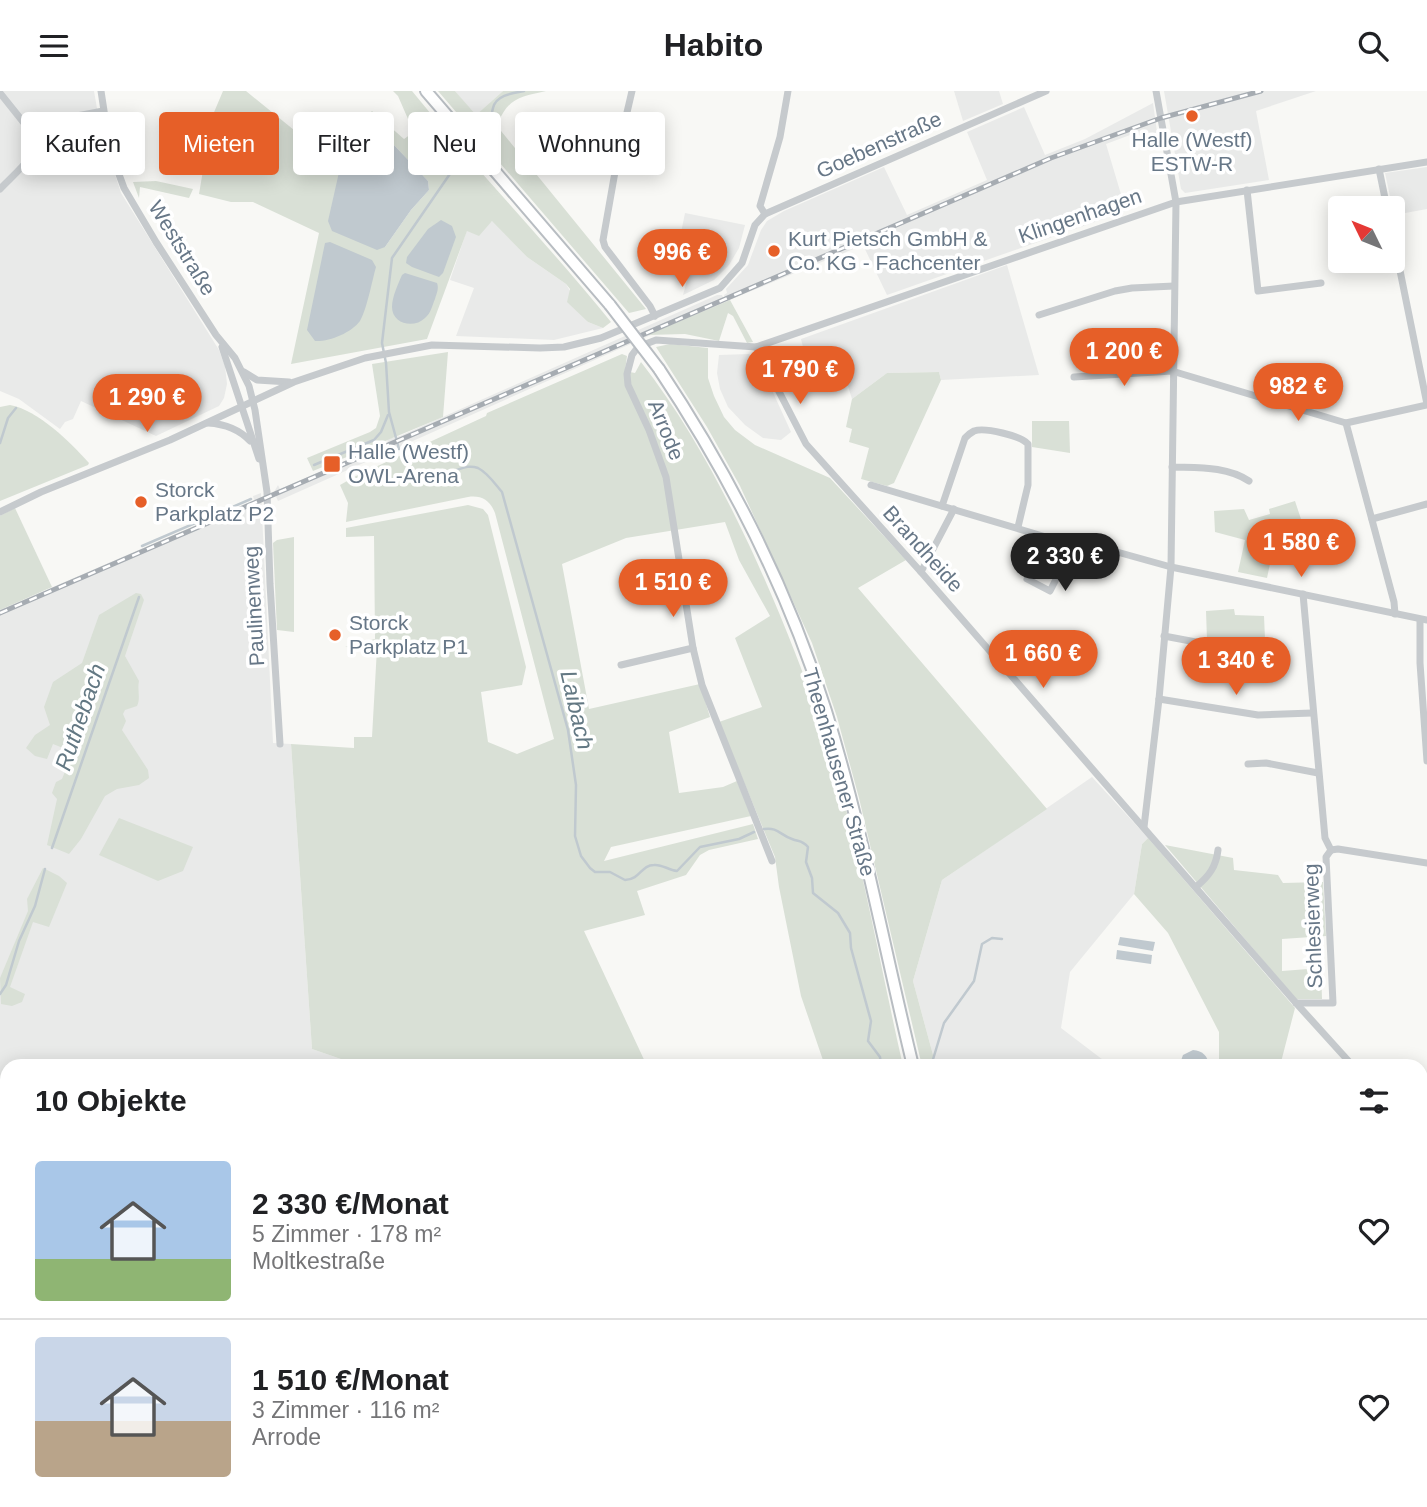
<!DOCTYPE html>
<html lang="de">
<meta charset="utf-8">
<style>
:root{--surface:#fff;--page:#f6f6f6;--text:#202124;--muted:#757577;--line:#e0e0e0;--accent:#e65f28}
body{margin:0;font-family:Helvetica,sans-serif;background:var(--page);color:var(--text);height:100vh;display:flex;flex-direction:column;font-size:26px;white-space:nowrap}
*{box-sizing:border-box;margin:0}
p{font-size:23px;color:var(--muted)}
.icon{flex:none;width:38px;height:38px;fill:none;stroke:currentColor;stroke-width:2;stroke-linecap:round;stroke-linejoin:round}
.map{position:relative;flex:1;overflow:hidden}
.panel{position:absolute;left:0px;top:968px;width:1428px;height:450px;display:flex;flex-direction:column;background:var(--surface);border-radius:21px 21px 0 0;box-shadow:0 4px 18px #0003}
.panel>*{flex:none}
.banner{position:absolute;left:21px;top:21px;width:700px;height:63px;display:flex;gap:14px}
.needle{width:46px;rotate:313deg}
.controls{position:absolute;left:1328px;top:105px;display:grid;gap:14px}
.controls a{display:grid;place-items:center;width:77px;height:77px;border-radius:7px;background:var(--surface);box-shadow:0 4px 18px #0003;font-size:35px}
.price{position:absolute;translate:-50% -60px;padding:0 16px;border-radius:24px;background:var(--accent);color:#fff;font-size:23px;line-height:46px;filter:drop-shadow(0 2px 4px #0008)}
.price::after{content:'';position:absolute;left:50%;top:42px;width:21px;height:16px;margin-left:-10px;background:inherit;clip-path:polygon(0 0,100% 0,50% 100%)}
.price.current{background:#222;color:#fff}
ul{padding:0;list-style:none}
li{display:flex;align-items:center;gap:21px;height:175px;padding:0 35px}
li+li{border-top:2px solid var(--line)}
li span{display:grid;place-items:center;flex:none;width:196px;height:140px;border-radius:7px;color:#555}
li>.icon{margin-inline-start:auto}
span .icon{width:84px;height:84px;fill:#fffc;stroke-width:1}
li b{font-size:30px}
h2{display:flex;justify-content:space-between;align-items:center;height:84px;padding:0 35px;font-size:30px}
.chip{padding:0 24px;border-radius:7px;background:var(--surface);box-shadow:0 4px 18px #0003;font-size:24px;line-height:63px}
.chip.current{background:var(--accent);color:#fff}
header{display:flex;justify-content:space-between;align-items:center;height:91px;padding:0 35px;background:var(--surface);font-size:32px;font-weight:700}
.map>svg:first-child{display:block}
</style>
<header><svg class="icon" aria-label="menu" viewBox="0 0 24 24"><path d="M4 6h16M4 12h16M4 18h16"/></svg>Habito<svg class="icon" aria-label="search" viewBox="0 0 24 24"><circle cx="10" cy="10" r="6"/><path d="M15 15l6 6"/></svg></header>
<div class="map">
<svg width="1427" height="1416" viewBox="0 0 1427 1416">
<rect width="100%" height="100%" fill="#f8f8f5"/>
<g fill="#e9eae9">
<polygon points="0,0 94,0 101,41 121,102 219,259 225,275 227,293 224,307 219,315 156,345 81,310 73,328 65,331 60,338 19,308 0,300"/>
<polygon points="455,0 503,0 475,25"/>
<polygon points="954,0 999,0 1003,13 963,30"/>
<polygon points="1164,0 1316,0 1256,20 1269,89 1185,102 1181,98"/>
<polygon points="1153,12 1158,48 1142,53 1138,41 1106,53 1126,120 887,204 863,154 727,210 724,204 727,202 726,198 748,174 761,139 767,130 784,120 884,76 907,124 987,89 967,41 1024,16 1045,64 1085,48"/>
<polygon points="1427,76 1427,118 1394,124 1385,82"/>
<polygon points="685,122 745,134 739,157 729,174 714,189 683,204 689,182 674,177"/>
<polygon points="493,130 527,166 566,193 588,231 603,237 554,249 456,245 474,197 450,189 467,139"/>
<polygon points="1007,174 1039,284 941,289 939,281 887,282 852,308 847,292 813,295 801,248"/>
<polygon points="717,204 722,204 725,211 278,410 274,401 278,394 280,398 315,383 388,352 387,348 400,345"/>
<polygon points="749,263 766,286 791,341 781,349 763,347 745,334 728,316 720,298 717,282 719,264"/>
<polygon points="261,402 273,652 291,653 312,958 361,975 7,975 7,1241 0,1242 0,519 254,409 253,405"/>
<polygon points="1092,686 1148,747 1142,753 1134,803 1070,881 1061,937 1111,975 936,975 913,890 942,789"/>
</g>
<g fill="#d9e0d6" fill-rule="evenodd">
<path d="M 223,0 L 246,0 L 326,65 L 372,20 L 404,48 L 414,41 L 434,64 L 408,28 L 398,5 L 393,0 L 412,0 C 476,79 547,152 611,231 L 603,237 L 588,231 L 567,211 L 570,198 L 566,193 L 527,166 L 492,130 L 479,145 L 467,140 L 427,248 L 291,273 L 319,142 L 253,111 L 231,111 L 199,103 L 212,26 ZM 375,34 L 428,90 L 429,99 L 411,119 L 385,156 Z"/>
<path d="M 438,0 L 455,0 L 476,24 L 503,0 L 546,0 C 520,6 507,7 497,35 L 646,218 L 629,222 Z"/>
<polygon points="156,90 193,98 189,107 140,96 139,107 133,91"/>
<polygon points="730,209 753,251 747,252 733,225 728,222 719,250 685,243 647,244"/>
<polygon points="670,253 708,257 708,287 714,305 724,326 735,339 755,354 830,387 906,469 858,497 1047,718 942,789 913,890 936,975 922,975 859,707 837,626 812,552 740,395 707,336 656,256"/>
<polygon points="448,261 443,326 313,380 307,367 370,341 376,337 380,325 372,273"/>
<path d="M 622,263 L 627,265 L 625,280 L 635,282 L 641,271 C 686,329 720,392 751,458 C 779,519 804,581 825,645 C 859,752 878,865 903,975 L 825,975 L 801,905 L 779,796 L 775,766 L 719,631 L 762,616 L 735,547 L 770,525 L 739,469 L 725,431 L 626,447 L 562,473 L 589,618 L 700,593 L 710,626 L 669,641 L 679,702 L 723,696 L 737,690 L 751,725 L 611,756 L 604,770 L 753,733 L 758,748 L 709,759 L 700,764 L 686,784 L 637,800 L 645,824 L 584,840 L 647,975 L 361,975 L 312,958 L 291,653 L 354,657 L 354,646 L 372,646 L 377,557 L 345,556 L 375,548 L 374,445 L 346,446 L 346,437 L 468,414 L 483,418 L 488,424 L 526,576 L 522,594 L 481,601 L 488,651 L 517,663 L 554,648 L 495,422 C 490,409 481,404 468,406 L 346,431 L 348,412 L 340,394 L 356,385 L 486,325 L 487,322 Z"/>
<polygon points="939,281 941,289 894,392 887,395 861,388 869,357 849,351 852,338 846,336 852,308 887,282"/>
<path d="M 10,314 C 38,319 70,351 89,372 L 88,374 L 0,410 L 0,316 Z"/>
<polygon points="1032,330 1069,330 1070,362 1032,356"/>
<polygon points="1295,410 1309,452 1275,449 1267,487 1238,481 1245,449 1215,441 1214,420 1244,418 1249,429 1270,423 1269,418"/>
<polygon points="15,417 52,496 0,519 0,425"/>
<polygon points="294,446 294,541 277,539 273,452 277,449"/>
<path d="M 136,502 L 141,503 L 144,509 L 125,565 L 139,590 C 137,599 141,607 137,615 L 125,619 L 123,623 L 126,630 L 122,639 L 148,679 L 149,687 L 139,694 L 117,698 L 105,705 L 81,748 L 69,763 L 47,754 L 57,708 L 52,702 L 56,691 L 62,688 L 73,661 L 53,653 L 47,668 L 35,665 L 26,657 L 35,644 L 50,634 L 44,616 L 53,591 L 82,572 L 99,524 Z"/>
<polygon points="1234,518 1235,524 1264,525 1265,548 1261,548 1253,554 1207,549 1206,520"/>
<polygon points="119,727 193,756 183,780 158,790 99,764"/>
<polygon points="1148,747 1295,917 1280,975 1219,975 1219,941 1168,842 1134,803 1142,753"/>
<polygon points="1165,754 1233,767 1234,779 1278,784 1283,792 1323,791 1326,845 1282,848 1282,880 1321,877 1322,908 1296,908"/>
<polygon points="43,777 59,785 67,792 49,836 33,831 10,896 25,903 22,911 12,915 1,913 0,887 28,820 27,808"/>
<polygon points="7,1308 7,1410 200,1411 190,1416 0,1416 0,1310"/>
<polygon points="384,1410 385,1416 230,1416 227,1411"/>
<polygon points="1003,1410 1010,1416 779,1416 777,1411"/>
</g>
<g fill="#c0c9cf">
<polygon points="367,33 375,34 428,90 429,99 411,119 385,156 377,159 332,140 328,130 344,59 347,52"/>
<polygon points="441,129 452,135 456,146 443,182 439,186 412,176 406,172 407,166 428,138"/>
<path d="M 330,151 L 372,169 L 376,176 C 372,190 367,218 360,230 C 351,242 329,251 315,250 L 307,239 L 325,152 Z"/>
<path d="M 405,182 L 437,192 C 439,198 437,201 435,208 C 432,215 431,222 425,227 C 414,238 392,233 392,216 C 392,206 398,193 402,184 Z"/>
<polygon points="1120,846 1155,851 1153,860 1118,854"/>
<polygon points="1117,859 1152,864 1151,873 1116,868"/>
<path d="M 1193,959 C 1203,960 1208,965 1209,975 L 1179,975 L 1183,964 Z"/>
<polygon points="1160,1411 1160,1410 1217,1411 1217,1416 1161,1416"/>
</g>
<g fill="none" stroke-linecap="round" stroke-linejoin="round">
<g stroke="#c0c9cf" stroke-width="2.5">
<path d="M 485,33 C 492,27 491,25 493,17 C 496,4 513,2 524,0"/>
<polyline points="0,352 8,327 16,317"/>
<polyline points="399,358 389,321 386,272 382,252 392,167 454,77"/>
<path d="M 404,368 L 411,379 C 423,382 437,383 450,381 C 460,379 467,373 478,377 C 488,382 495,393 502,401 L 568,639 L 576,694 L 575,745 L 581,765 L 590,777 L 595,781 L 610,781 L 625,789 C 641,788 641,774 654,774 C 662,773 668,779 677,780 L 700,756 L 739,748 L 754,741"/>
<polyline points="314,374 374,349 381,341 388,324"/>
<polyline points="142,455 251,408"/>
<path d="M 764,738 C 778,736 780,744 792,748 C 799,751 802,749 808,756 L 806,771 L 812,787 L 813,802 L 838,822 L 850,842 L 851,857 L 871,930 L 868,950 L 880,966 L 881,975"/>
<polyline points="52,757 139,506"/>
<polyline points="0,903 6,894 19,850 35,815 45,778"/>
<polyline points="931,975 944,932 974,890 982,853 992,847 1002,848"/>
<polyline points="919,1416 921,1410"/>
</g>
<g stroke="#b8bdc2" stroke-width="14">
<g id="secondary">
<polyline points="426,0 610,214"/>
<path d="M 659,278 C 729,383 788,499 826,620 C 862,736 884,856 913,975"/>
<polyline points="1106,1410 1110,1416"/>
</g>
</g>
<g stroke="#b9bcbf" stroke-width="18">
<g id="highway">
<polyline points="0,1273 7,1271"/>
<polyline points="0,1286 7,1284"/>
<polyline points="1034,1410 1042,1416"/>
<polyline points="1057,1410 1065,1416"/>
</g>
</g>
<g stroke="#c6cacd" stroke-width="7">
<polyline points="101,0 110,59 124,97 156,151 216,244 235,267 249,295 255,319 267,401 270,493 280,653"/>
<polyline points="632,0 621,47 603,149 605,156 650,215 655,225"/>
<polyline points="0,2 28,37 40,42"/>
<polyline points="40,42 48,42 77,25 103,20"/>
<path d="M 534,68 C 574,28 567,31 621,47"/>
<polyline points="1379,78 1387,117"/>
<path d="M 0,98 C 16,81 37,66 40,42"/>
<polyline points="1247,99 1258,200 1321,192"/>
<polyline points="765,123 760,115 780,46 788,0"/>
<polyline points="1393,145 1427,313"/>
<polyline points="1039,224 1115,200 1132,197 1174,195"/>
<polyline points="222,256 259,368"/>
<polyline points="756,256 806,353 921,481 1296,912 1353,975"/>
<polyline points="244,281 257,289 289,291"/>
<polyline points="1074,286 1172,280 1346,332 1427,314"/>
<path d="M 208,332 C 224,333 239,338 250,350"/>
<polyline points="1346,332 1394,511 1395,523"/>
<path d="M 1172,376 C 1198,377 1226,375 1249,390"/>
<polyline points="871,394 1056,449 1074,449 1171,476 1427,529"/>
<path d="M 942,415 L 965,347 C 967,345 972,341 974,340 C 985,336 1021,345 1028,353 L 1028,394 L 1018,436"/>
<polyline points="0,421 41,401 170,349 294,291 365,267 432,254 540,257 564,256 601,247 720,197 742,172 755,134 765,123 1046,0"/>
<polyline points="1372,428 1427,413"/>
<polyline points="921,481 954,418"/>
<polyline points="1027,488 1050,500 1076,449"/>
<polyline points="1303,503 1325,747 1331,759"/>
<polyline points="1420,529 1420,572 1427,670"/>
<polyline points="1164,545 1217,555 1262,558"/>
<polyline points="621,574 693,557"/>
<polyline points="1159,608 1258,624 1312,622"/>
<polyline points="1248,673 1266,672 1318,682"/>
<polyline points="1144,736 1159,608 1171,476 1176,111 1156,0"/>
<polyline points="1331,759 1338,758 1427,772"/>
<polyline points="772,770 702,594 693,557 666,386 649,339 628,294 627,283 632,264 638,256 656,249 756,256 1176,111 1427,71"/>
<path d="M 1196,796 C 1209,785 1216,776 1218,759"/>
<polyline points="1296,912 1333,912 1326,766 1331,759"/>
<polyline points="380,1410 381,1416"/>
<polyline points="1400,1410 1400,1416"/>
</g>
<use href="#secondary" stroke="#fff" stroke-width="10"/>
<use href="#highway" stroke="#fff" stroke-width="14"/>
<g stroke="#a6acb2" stroke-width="5">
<polyline id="rail" points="0,522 1051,67 1161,27 1261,0"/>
</g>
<use href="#rail" stroke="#fff" stroke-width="2.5" stroke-dasharray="8" stroke-linecap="butt"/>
<g stroke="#b8bdc2" stroke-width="14" stroke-linecap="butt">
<polyline id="secondary-bridge" points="610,214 659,278"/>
</g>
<use href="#secondary-bridge" stroke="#fff" stroke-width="10"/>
</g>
<g fill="#e65f28" stroke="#fff" stroke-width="2.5">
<circle cx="1192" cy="25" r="7"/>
<circle cx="774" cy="160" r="7"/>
<rect x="323" y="364" width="18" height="18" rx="3.5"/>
<circle cx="141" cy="411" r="7"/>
<circle cx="335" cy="544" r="7"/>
</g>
<g text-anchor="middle" stroke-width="7" stroke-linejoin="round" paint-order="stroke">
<g font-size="21" fill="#677787" stroke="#fff" text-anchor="start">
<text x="1192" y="56" text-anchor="middle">Halle (Westf)<tspan x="1192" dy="24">ESTW-R</tspan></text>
<text x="788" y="155">Kurt Pietsch GmbH &amp;<tspan x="788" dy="24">Co. KG - Fachcenter</tspan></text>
<text x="348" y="368">Halle (Westf)<tspan x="348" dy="24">OWL-Arena</tspan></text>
<text x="155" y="406">Storck<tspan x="155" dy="24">Parkplatz P2</tspan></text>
<text x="349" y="539">Storck<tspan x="349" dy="24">Parkplatz P1</tspan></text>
</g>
<g font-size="21" fill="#677787" stroke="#fff">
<text transform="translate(879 54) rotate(-24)" y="7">Goebenstraße</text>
<text transform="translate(1080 125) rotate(-19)" y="7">Klingenhagen</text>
<text transform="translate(182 157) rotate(58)" y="7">Weststraße</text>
<text transform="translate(666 339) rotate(68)" y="7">Arrode</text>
<text transform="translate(923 458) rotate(48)" y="7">Brandheide</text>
<text transform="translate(254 515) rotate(-93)" y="7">Paulinenweg</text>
<text transform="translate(839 681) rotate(74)" y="7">Theenhausener Straße</text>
<text transform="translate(1313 835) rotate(-92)" y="7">Schlesierweg</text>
</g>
<g font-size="23" font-style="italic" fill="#637883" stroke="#fff">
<text transform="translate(577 619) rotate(77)" y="8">Laibach</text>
<text transform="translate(80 626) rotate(-71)" y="8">Ruthebach</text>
</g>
</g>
</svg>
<div class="controls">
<a><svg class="needle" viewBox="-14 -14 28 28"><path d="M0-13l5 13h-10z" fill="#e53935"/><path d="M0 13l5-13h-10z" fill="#757577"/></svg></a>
</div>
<b class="price" style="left:682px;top:198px">996 €</b>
<b class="price" style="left:1124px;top:297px">1 200 €</b>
<b class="price" style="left:800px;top:315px">1 790 €</b>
<b class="price" style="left:1298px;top:332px">982 €</b>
<b class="price" style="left:147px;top:343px">1 290 €</b>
<b class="price" style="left:1301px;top:488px">1 580 €</b>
<b class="price current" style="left:1065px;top:502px">2 330 €</b>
<b class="price" style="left:673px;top:528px">1 510 €</b>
<b class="price" style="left:1043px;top:599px">1 660 €</b>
<b class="price" style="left:1236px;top:606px">1 340 €</b>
<div class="banner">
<a class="chip">Kaufen</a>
<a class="chip current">Mieten</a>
<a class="chip">Filter</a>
<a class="chip">Neu</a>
<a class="chip">Wohnung</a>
</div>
<section class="panel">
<h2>10 Objekte<svg class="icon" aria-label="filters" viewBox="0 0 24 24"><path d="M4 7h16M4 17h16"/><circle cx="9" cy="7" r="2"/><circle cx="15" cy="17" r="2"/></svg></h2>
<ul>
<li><span style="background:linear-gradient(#a9c7e8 70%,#8fb573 0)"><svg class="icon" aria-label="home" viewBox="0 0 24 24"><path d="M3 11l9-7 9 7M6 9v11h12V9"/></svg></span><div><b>2 330 €/Monat</b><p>5 Zimmer · 178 m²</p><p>Moltkestraße</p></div><svg class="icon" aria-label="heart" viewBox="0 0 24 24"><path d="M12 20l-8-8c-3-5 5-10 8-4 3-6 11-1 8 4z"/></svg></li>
<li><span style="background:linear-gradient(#c9d6e8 60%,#b9a48a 0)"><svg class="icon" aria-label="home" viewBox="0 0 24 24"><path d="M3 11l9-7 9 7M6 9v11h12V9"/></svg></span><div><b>1 510 €/Monat</b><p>3 Zimmer · 116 m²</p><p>Arrode</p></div><svg class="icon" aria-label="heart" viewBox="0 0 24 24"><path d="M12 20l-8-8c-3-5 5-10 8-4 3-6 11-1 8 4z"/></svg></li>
</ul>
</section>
</div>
